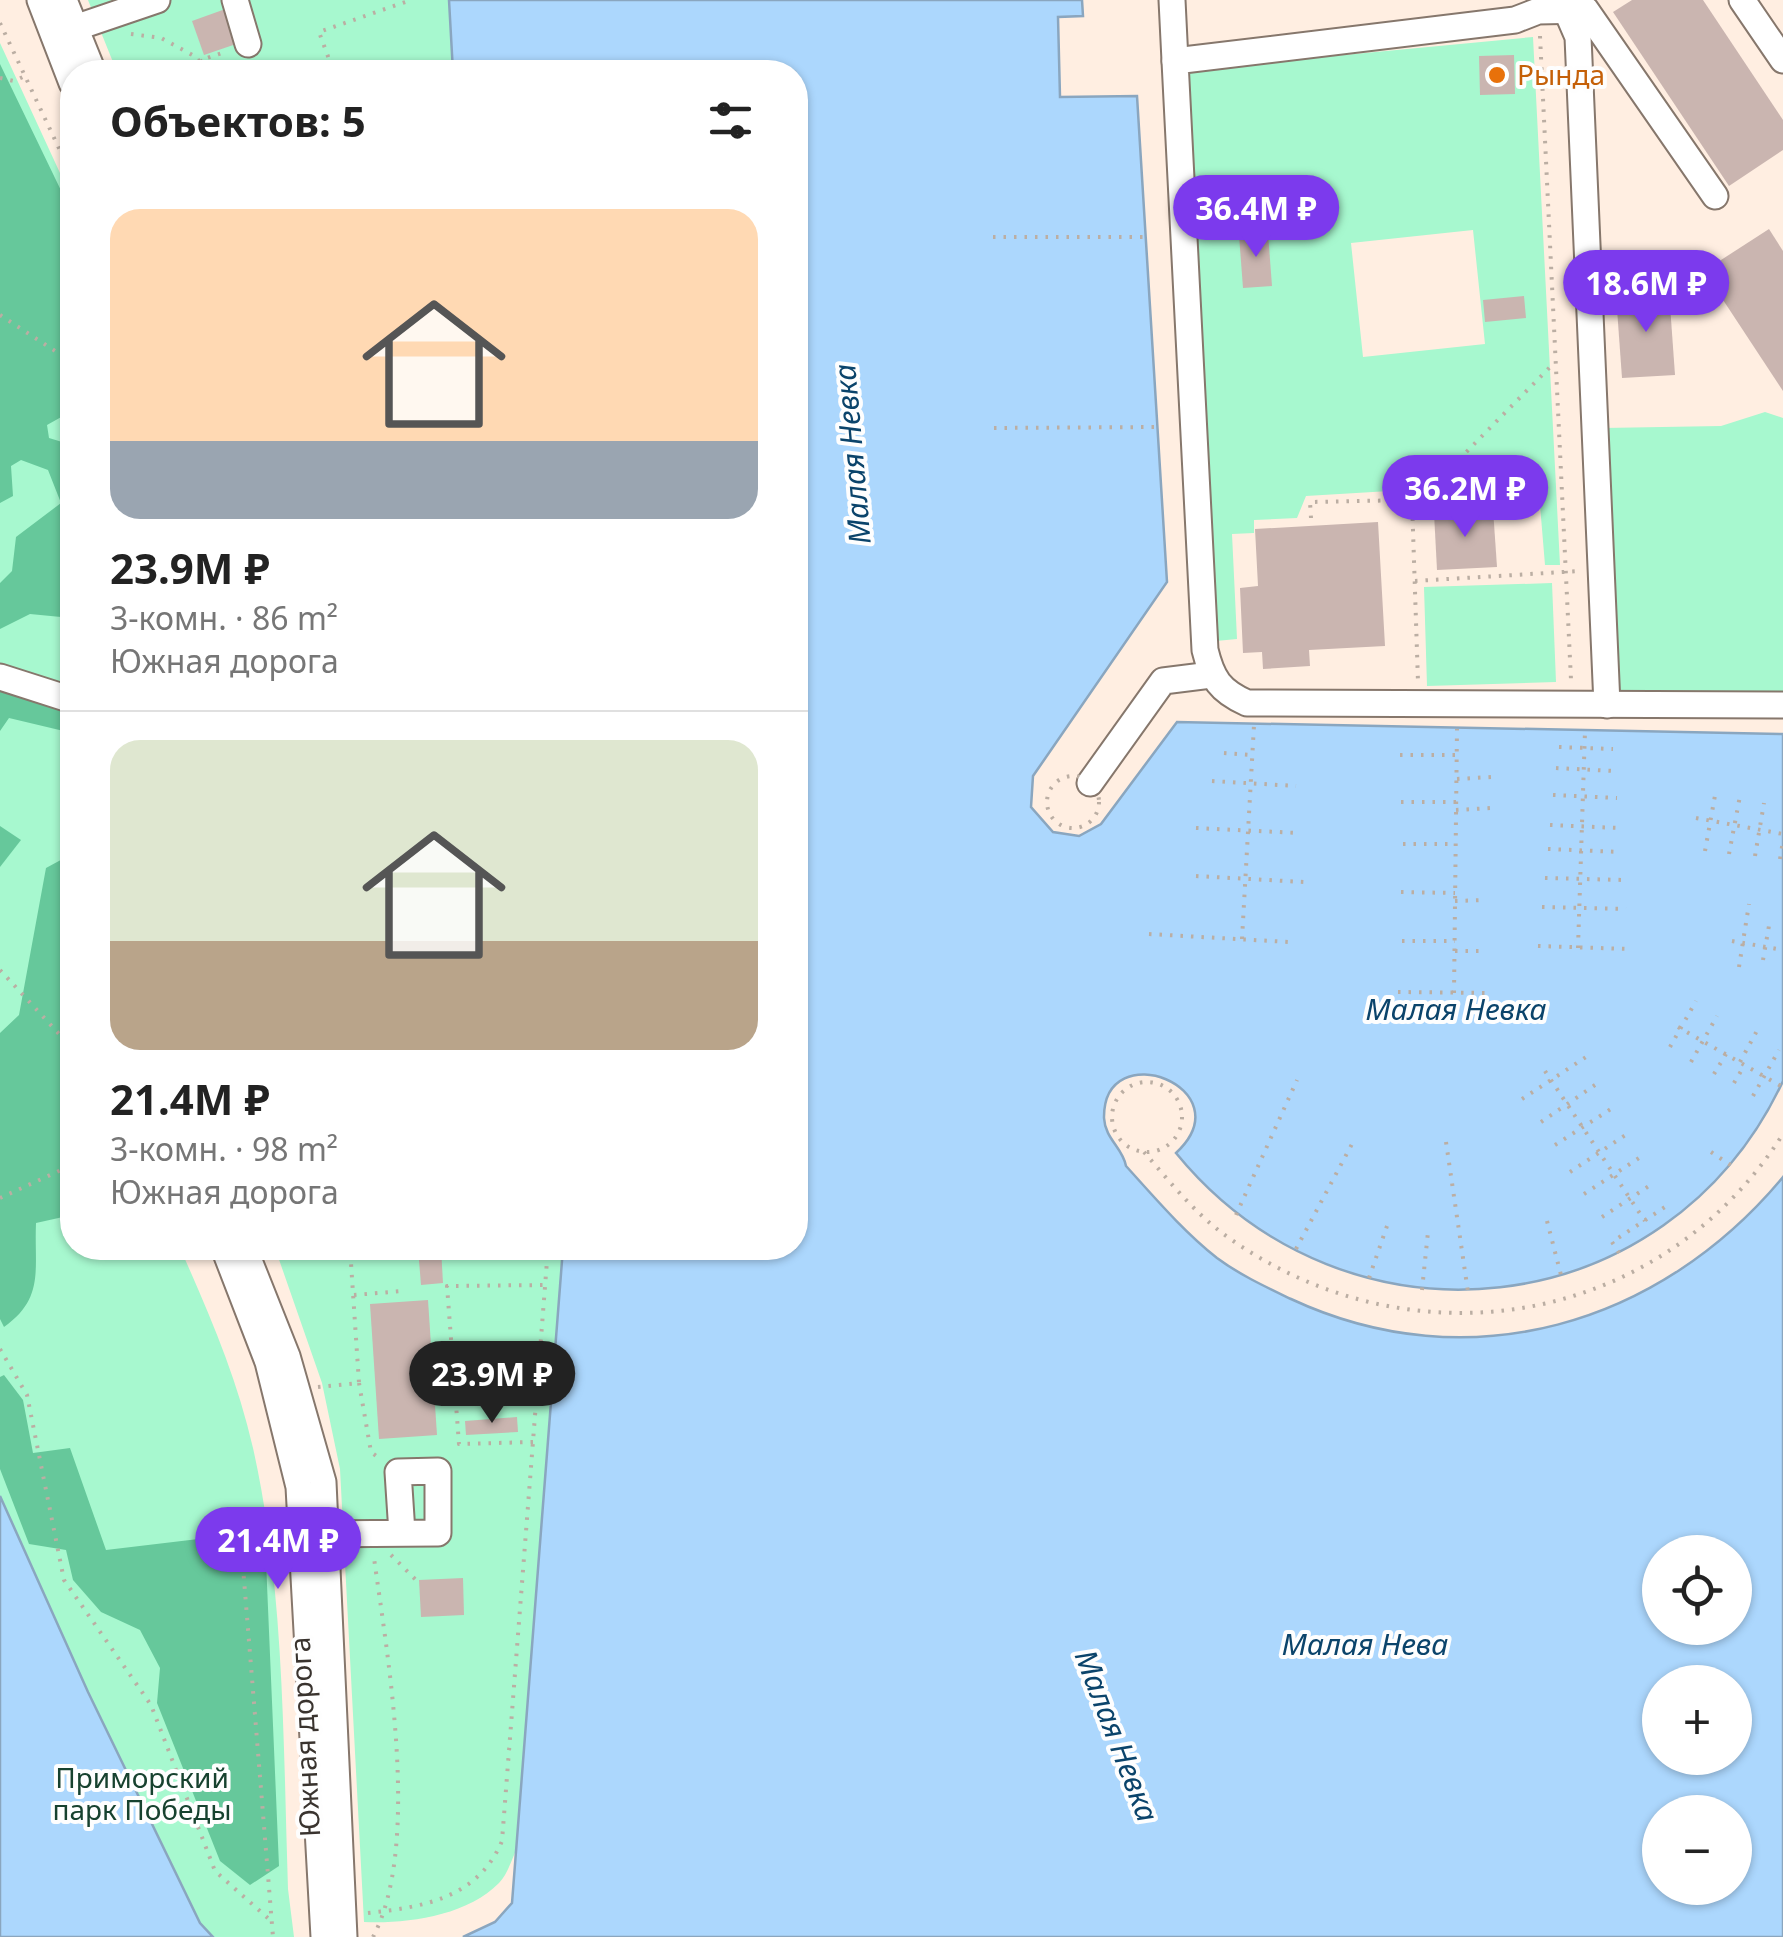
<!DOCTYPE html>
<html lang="ru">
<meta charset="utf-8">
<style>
:root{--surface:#fff;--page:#f2f2f2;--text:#222;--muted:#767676;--line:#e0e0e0;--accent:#7c3aed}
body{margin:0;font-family:"Noto Sans",sans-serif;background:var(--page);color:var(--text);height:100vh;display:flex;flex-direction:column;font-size:38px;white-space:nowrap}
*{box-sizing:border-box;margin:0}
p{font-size:32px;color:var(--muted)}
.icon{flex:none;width:55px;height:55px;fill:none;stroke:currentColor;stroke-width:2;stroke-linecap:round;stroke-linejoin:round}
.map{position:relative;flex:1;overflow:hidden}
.details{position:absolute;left:60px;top:60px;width:748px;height:1200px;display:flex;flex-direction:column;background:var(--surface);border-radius:40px;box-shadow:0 2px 8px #0004}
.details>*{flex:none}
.controls{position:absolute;left:1642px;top:1535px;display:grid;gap:20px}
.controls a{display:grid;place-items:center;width:110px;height:110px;border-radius:50%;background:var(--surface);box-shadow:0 2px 8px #0004;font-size:50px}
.price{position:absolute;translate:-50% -85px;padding:0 22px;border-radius:35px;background:var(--accent);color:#fff;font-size:32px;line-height:65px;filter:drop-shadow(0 2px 5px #0008)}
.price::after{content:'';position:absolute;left:50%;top:60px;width:30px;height:22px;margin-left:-15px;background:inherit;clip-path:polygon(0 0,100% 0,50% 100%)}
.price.selected{background:#222;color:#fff}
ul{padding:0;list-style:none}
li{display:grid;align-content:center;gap:20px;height:530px;padding:0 50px}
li+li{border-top:2px solid var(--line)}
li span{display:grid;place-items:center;height:310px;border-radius:30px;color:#555}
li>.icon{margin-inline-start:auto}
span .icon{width:180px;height:180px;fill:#fffc;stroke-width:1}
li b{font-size:42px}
h2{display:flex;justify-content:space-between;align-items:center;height:120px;padding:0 50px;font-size:42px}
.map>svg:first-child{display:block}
</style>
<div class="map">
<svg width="1783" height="1937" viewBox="0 0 1783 1937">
<rect width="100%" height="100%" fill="#ffeee1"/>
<g fill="#a7f8cf" fill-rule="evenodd">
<polygon points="88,0 449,0 453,72 117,72"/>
<path d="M 1533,37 L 1560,565 L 1545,565 L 1540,505 L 1425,511 L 1423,489 L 1306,496 L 1297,518 L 1254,520 L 1254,533 L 1232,534 L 1237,639 L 1216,641 L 1186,70 ZM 1473,230 L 1485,344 L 1363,357 L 1351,243 Z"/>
<path d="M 0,43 L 72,199 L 72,1248 L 180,1248 C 209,1313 237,1378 253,1448 C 285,1592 283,1742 288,1889 L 294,1937 L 0,1937 Z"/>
<polygon points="1765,412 1783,418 1783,693 1617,690 1603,428 1721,426"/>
<polygon points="1552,583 1556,682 1427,686 1424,587"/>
<path d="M 275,1248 L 563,1248 L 517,1848 C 512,1859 507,1875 499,1883 C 467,1916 406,1924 364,1922 L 340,1469 L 322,1383 Z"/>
</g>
<g fill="#66c89b">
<polygon points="0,64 68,205 64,224 72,240 72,411 47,425 49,438 72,445 72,579 65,585 61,617 30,614 0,629 0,583 12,571 16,537 61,503 48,470 21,460 11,466 13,496 0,503"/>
<polygon points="0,690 72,713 72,733 9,718 0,731"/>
<path d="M 72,821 L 72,1215 L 36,1223 C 34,1269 45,1298 4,1327 L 0,1319 L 0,1033 L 19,1015 L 46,868 L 70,855 Z"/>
<polygon points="0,826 21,840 0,867"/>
<polygon points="4,1375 23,1400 33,1453 70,1448 106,1550 232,1535 266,1561 279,1866 250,1885 220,1861 157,1703 160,1668 140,1630 101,1612 73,1580 66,1550 29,1544 0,1469 0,1377"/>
</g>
<g fill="#acd7fd" stroke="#8aa6bf" stroke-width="2.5" fill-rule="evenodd">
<path d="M 449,0 L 1082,0 L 1083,16 L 1058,17 L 1060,97 L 1137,96 L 1167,582 L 1033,776 L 1031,807 L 1053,832 L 1079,836 L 1101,824 L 1177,722 L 1783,734 L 1783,1081 C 1668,1327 1346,1361 1176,1153 C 1246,1088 1103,1033 1104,1118 C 1105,1139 1123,1148 1126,1166 C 1155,1198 1183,1231 1217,1258 C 1240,1275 1266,1287 1291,1299 C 1469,1382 1660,1325 1783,1177 L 1783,1937 L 463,1937 L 495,1922 L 512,1903 L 563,1248 L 795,1248 L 795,72 L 453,72 ZM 1735,1552 L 1735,1628 L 1660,1628 L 1660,1552 ZM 1660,1682 L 1735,1682 L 1735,1758 L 1660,1758 ZM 1660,1812 L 1735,1812 L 1735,1888 L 1660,1888 Z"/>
<polygon points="0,1496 88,1692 200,1923 213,1937 0,1937"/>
</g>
<g fill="#cab5b0">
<polygon points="1632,0 1703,0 1783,120 1783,150 1729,186 1613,12"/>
<polygon points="231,7 242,42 204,55 192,21"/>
<polygon points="1514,55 1515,94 1480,95 1479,56"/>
<polygon points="1769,229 1783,251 1783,391 1704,271"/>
<polygon points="1268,233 1272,286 1243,288 1239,235"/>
<polygon points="1669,291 1675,375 1622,378 1616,295"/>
<polygon points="1524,296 1526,318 1485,322 1483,300"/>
<polygon points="1493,509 1497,567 1437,570 1434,513"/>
<polygon points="1378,522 1385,646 1309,650 1310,666 1263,669 1262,652 1243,653 1240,588 1258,586 1255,529"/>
<polygon points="418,1248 441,1248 443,1283 421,1285"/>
<polygon points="428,1300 437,1435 379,1439 370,1304"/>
<polygon points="517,1417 518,1432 466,1435 465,1421"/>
<polygon points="463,1578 464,1615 421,1617 419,1580"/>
</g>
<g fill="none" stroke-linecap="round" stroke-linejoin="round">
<g stroke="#86776c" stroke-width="29">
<g id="minor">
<polyline points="40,0 72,83"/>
<polyline points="64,0 93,72"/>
<polyline points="235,0 248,44"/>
<polyline points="1172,0 1175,61"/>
<polyline points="1562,0 1578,37 1607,705"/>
<polyline points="1742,0 1783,60"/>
<polyline points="54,35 157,0"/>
<path d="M 1715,196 L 1586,10 L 1538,11 L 1515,20 L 1175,61 L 1205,650 C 1212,679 1220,691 1247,703 L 1783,705"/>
<polyline points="1588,281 1650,278"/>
<polyline points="0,677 72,700"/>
<polyline points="1090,783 1163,681 1211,675"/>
<polyline points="224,1248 268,1362 299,1487 324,1937"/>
<polyline points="244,1248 287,1356 323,1482 344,1937"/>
<polyline points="309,1534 438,1533 438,1471 398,1472 402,1533"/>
</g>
</g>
<g stroke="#bbaea3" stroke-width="4" stroke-dasharray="2.5 8" stroke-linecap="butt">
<polyline points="0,23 72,176"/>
<polyline points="131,34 161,38 196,57"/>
<polyline points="1540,36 1571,680"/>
<polyline points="200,60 210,72"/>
<polyline points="198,61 225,52"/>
<polyline points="326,72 333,70 319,32 411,0"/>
<polyline points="0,78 14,81 25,76"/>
<polyline points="993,237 1146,237"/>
<polyline points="0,315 72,362"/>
<polyline points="994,428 1157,427"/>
<polyline points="1412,500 1424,495 1554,363"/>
<polyline points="1311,518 1310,502 1412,500 1418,682"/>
<polyline points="1415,581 1580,571"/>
<polyline points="1559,747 1613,749"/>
<polyline points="1224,753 1252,755"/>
<polyline points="1400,755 1455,755"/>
<polyline points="1556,768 1614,771"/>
<circle cx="1073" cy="802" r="26"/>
<polyline points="1457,779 1491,777"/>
<polyline points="1212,781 1296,786"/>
<polyline points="1553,795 1617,798"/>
<polyline points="1401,802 1456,802"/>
<polyline points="1456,810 1491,808"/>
<polyline points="1696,818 1783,834"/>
<polyline points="1550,825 1619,828"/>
<polyline points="1196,828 1298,833"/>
<polyline points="1403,844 1454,844"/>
<polyline points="1548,849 1621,852"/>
<polyline points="1705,851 1716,790"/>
<polyline points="1729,854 1740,796"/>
<polyline points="1755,856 1764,803"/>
<polyline points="1780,859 1783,841"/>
<polyline points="1196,876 1304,882"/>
<polyline points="1545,878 1624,880"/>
<polyline points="1401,892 1455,893"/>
<polyline points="1455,901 1486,900"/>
<polyline points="1542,907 1626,909"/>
<polyline points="1149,934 1289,942"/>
<polyline points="1242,939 1254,725"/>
<polyline points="1402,941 1455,941"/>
<polyline points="1732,941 1783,950"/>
<polyline points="1538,946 1629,949"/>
<polyline points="1578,948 1585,731"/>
<polyline points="1455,951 1480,951"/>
<polyline points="1763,960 1770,920"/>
<polyline points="1739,967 1749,904"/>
<polyline points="0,970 72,1048"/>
<polyline points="1398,992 1489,993"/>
<polyline points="1454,993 1457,729"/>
<polyline points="1678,1027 1781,1086"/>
<polyline points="1670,1047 1696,1001"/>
<polyline points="1691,1062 1717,1016"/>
<polyline points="1740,1062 1759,1027"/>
<polyline points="1545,1071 1645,1221"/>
<polyline points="1714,1074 1726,1054"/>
<circle cx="1147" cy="1117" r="35"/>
<polyline points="1734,1083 1744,1066"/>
<polyline points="1753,1096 1779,1050"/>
<polyline points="1522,1099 1586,1057"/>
<polyline points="1541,1122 1598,1083"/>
<polyline points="1446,1142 1468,1292"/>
<polyline points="1555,1145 1614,1107"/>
<path d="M 1144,1152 C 1170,1182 1196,1215 1229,1238 C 1413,1368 1661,1326 1783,1134"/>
<polyline points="1711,1152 1732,1166"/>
<polyline points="1570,1172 1630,1132"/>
<polyline points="1584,1194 1642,1156"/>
<polyline points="0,1198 72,1165"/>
<polyline points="1236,1215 1297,1080"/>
<polyline points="1602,1217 1652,1184"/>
<polyline points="1547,1221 1561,1275"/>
<polyline points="1296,1249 1352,1144"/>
<polyline points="1619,1253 1612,1242 1668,1205"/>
<polyline points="1369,1278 1387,1226"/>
<polyline points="1422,1290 1428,1232"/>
<polyline points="354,1295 402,1291"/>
<polyline points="0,1349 27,1395 64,1580 151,1705 215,1871 270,1920"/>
<polyline points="453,1366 538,1361"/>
<polyline points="359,1383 371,1452 379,1458"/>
<polyline points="318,1387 359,1383 350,1248"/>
<polyline points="533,1442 459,1444 447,1286 545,1285"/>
<polyline points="242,1555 273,1937"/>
<polyline points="391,1555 417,1581"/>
<path d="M 368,1913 C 424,1907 478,1898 502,1841 L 548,1248"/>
<path d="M 373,1937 C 421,1846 388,1660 374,1558"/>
</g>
<use href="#minor" stroke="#fff" stroke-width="25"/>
</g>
<circle fill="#e8710a" stroke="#fefefe" stroke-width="4" cx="1497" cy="75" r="10"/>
<g text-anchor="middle" stroke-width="8" stroke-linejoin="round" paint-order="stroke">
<g font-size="28" fill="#c56008" stroke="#fefefe" text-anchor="start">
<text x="1517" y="85">Рында</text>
</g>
<g font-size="28" fill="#39332e" stroke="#fefefe">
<text transform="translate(305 1737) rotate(-93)" y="10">Южная дорога</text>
</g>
<g font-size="28" fill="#17422f" stroke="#fefefe">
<text x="142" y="1788">Приморский<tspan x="142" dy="32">парк Победы</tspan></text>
</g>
<g font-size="30" font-style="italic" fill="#0b446b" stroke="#fefefe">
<text transform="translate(853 454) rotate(-95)" y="10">Малая Невка</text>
<text x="1456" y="1020">Малая Невка</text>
<text x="1365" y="1655">Малая Нева</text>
<text transform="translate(1116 1736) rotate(69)" y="10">Малая Невка</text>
</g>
</g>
</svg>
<div class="controls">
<a><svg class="icon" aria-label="locate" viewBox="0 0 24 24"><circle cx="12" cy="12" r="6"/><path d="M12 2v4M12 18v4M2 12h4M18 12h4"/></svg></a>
<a>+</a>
<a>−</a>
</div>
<b class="price" style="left:1256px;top:260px">36.4M ₽</b>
<b class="price" style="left:1646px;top:335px">18.6M ₽</b>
<b class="price" style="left:1465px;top:540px">36.2M ₽</b>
<b class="price selected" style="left:492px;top:1426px">23.9M ₽</b>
<b class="price" style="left:278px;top:1592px">21.4M ₽</b>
<section class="details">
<h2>Объектов: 5<svg class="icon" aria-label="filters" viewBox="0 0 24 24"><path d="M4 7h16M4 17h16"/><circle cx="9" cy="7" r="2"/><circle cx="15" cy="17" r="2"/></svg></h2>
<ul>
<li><span style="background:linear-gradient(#ffd9b3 75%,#9aa5b1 0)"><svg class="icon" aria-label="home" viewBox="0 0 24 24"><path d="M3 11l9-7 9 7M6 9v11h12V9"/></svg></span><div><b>23.9M ₽</b><p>3-комн. · 86 m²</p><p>Южная дорога</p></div></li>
<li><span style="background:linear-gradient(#dfe7d0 65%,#b9a48a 0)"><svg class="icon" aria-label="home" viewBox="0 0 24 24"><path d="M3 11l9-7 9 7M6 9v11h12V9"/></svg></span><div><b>21.4M ₽</b><p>3-комн. · 98 m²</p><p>Южная дорога</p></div></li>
</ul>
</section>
</div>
